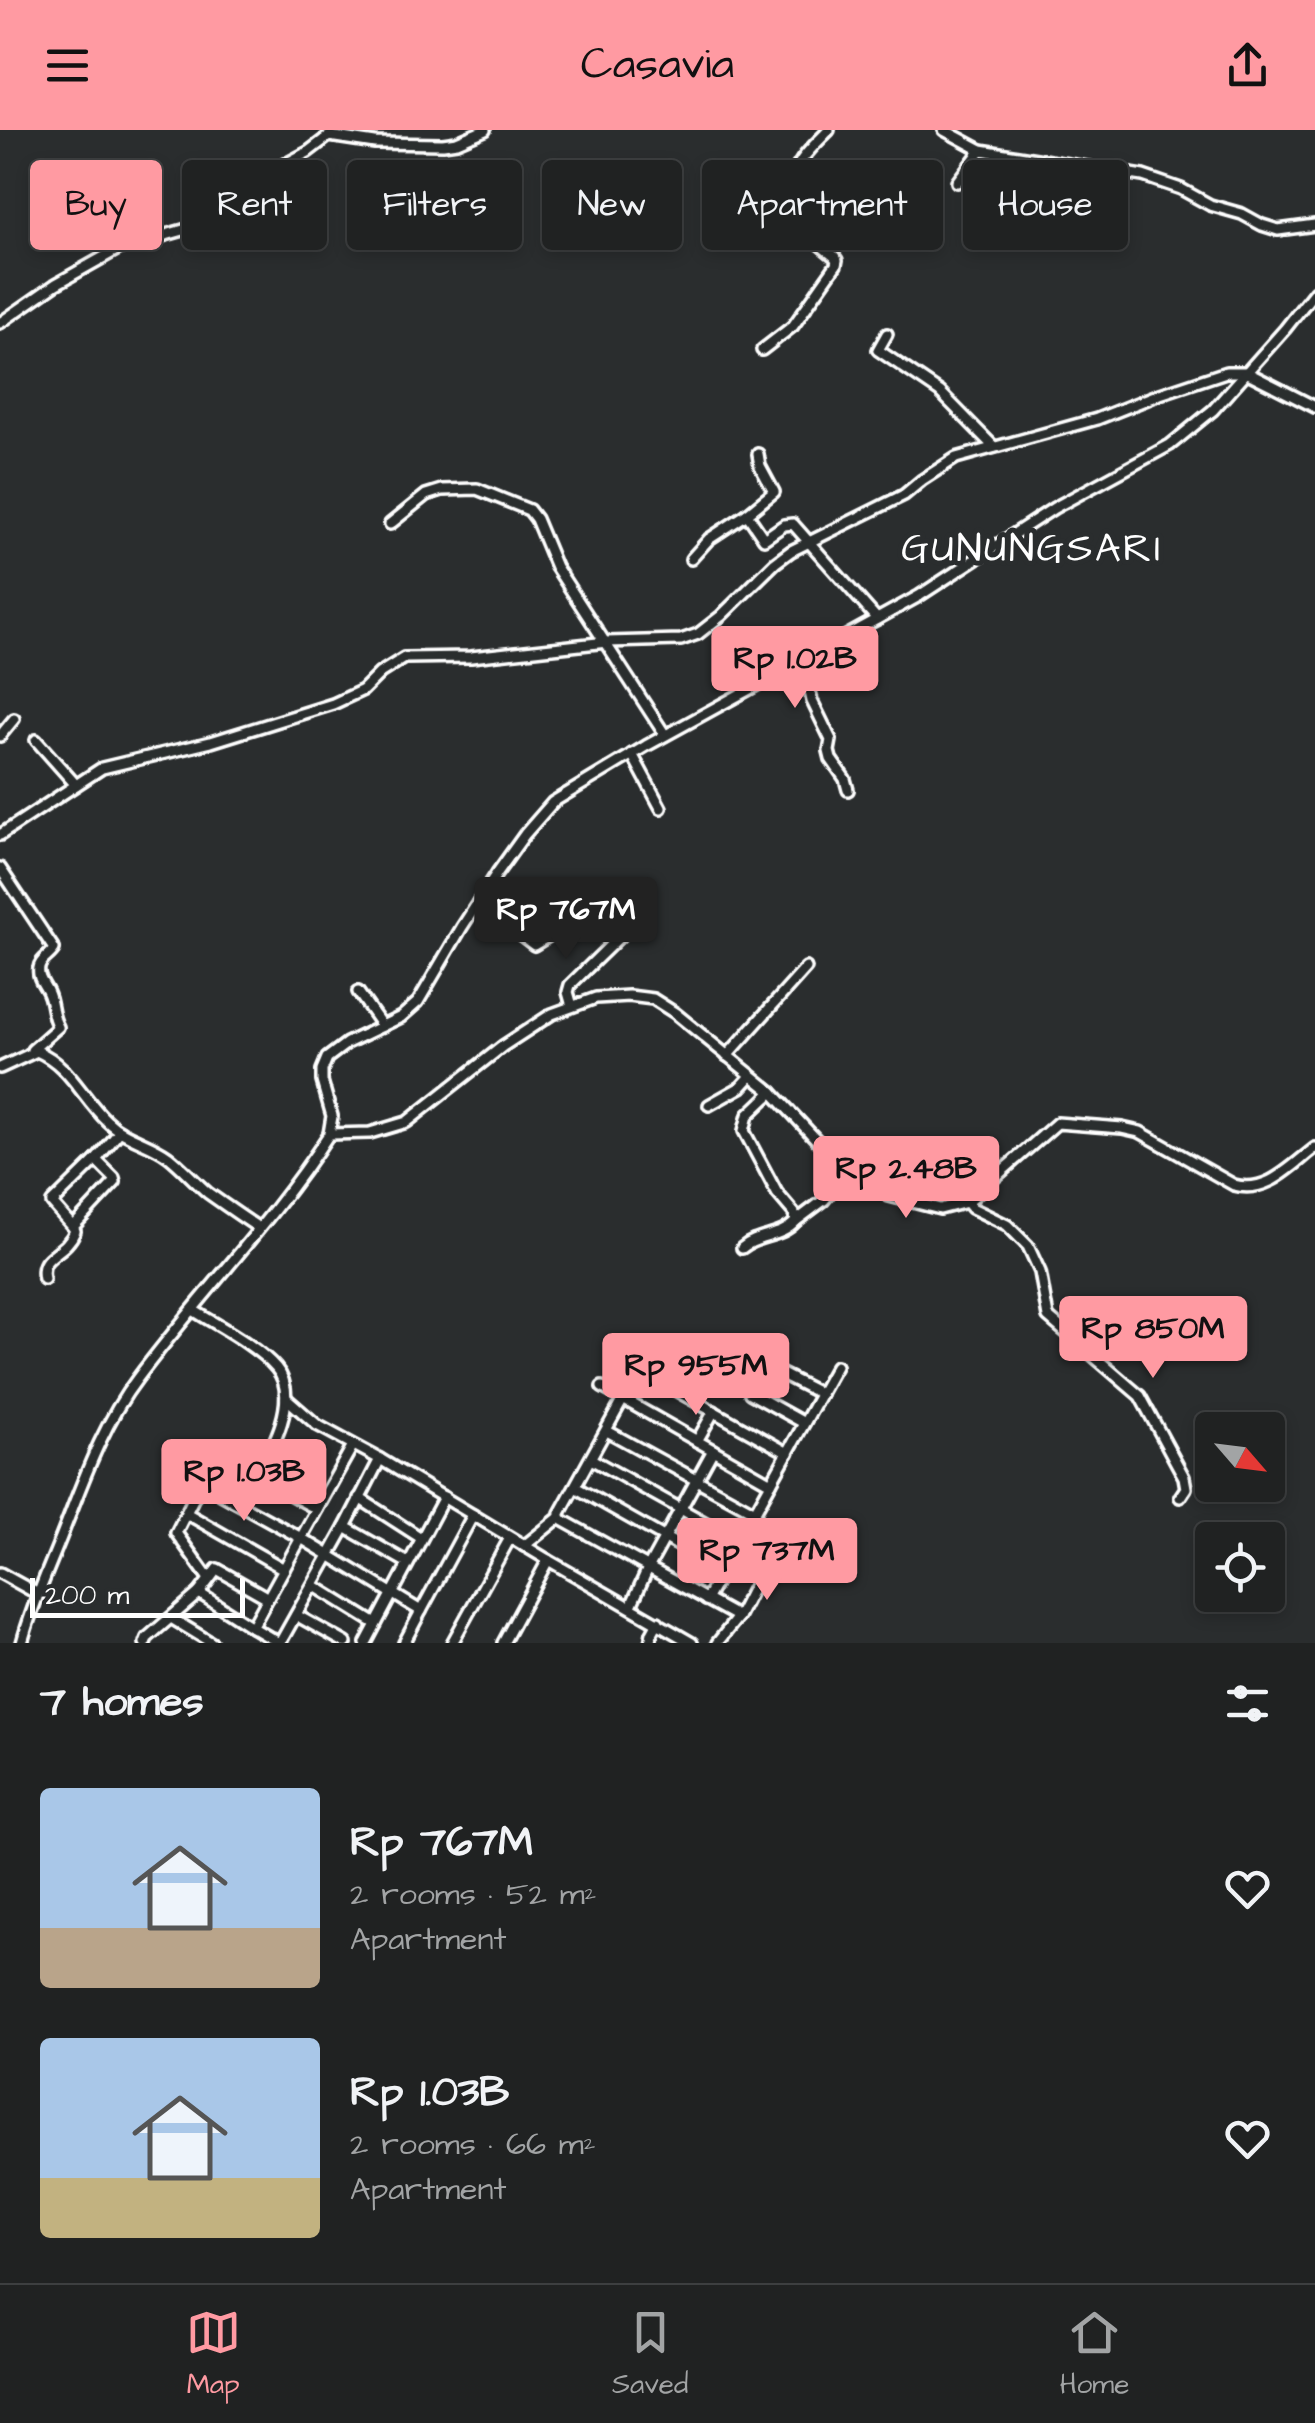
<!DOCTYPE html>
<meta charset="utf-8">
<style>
:root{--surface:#202222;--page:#2d2f2f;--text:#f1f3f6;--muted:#a2a4a5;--line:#3d3f40;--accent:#ff9aa2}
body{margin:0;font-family:"Architects Daughter",sans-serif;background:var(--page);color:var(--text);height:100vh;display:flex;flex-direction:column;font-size:38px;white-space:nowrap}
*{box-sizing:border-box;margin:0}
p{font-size:32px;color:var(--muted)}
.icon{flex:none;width:55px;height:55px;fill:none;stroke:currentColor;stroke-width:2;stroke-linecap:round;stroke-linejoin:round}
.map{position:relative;height:1513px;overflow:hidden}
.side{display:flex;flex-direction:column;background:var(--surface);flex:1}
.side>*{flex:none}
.top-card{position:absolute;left:30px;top:30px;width:1255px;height:90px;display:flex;gap:20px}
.needle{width:65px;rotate:118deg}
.buttons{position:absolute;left:1195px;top:1282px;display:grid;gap:20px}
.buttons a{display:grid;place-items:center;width:90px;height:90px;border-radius:10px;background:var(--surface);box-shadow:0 5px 15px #0003,0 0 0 2px var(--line);font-size:50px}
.scale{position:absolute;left:30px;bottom:25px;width:215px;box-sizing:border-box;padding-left:10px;border:5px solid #fff;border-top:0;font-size:28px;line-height:35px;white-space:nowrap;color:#fff;-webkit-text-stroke:8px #2a2d2e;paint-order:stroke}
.price{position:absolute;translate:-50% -85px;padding:0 22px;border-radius:10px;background:var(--accent);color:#111;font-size:32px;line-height:65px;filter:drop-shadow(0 2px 5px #0008)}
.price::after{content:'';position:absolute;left:50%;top:60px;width:30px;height:22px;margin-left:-15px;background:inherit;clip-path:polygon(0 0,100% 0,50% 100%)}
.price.active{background:#222;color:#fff}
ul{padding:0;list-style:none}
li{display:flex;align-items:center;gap:30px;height:250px;padding:0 40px}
li span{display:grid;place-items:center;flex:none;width:280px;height:200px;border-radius:10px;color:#555}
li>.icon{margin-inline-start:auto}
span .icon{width:120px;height:120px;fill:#fffc;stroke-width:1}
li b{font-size:42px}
h2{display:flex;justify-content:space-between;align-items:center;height:120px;padding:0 40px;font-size:42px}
.pill{padding:0 35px;border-radius:10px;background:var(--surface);box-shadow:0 5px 15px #0003,0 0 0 2px var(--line);font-size:35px;line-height:90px}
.pill.active{background:var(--accent);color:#111}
header{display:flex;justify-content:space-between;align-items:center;height:130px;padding:0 40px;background:var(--accent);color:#111;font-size:45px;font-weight:600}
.tabs{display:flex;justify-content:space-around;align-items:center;height:140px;border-top:2px solid var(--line);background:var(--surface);font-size:28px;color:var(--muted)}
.tabs a{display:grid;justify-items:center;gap:5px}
.tabs .active{color:var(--accent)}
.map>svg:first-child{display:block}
</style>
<header><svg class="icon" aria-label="menu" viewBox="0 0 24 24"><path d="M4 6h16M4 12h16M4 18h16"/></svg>Casavia<svg class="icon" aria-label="share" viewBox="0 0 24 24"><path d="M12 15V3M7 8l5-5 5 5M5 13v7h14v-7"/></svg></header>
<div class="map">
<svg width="1315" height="1513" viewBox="0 0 1315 1513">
<rect width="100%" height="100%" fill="#2a2d2e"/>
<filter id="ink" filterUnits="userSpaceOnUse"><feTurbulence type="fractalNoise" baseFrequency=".01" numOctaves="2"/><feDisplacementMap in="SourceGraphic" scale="20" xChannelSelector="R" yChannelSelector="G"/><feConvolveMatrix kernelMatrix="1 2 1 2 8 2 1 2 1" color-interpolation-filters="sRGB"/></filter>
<g filter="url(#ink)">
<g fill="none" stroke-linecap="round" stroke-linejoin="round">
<g stroke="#fff" stroke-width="16">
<g id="minor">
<polyline points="944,0 981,20 1143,46 1181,59 1210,75 1242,84 1262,95 1278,100 1315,95"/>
<polyline points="957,52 981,20"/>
<polyline points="775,110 804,92"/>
<polyline points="0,193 56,154 120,118 208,93 276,39 308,22 329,6 375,13 443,14 457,12 485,0"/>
<polyline points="887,204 878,220 940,262 994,317"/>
<path d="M 762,220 L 793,196 L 836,135 L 837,130 L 834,126 C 823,117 804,104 804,90 C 804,84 806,79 806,74 C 805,64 800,60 796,52 C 789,36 819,11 829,0"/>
<polyline points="747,384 774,362 760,336 758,324"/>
<polyline points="390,394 426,365 442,360 477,359 529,380 536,389 556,437 665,605"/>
<polyline points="691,429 709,409 747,384 764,409 784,395 793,394 877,489"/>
<polyline points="796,533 809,556 812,571 831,610 829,621 831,629 845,649 848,660"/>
<polyline points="0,606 14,589"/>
<polyline points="36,610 76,655"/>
<polyline points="632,624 661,678"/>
<polyline points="0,705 102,638 211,612 333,574 363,560 380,543 404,528 471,527 607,512 681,510 698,504 721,486 775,433 791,421 904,365 922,350 956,328 1097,289 1160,264 1226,242 1246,242 1315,277"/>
<path d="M 0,738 L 54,819 C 50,826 40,830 39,838 C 37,849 45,855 48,863 C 53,874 51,885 58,897 L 32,920"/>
<polyline points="478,772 534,815 552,804 565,776 575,761"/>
<polyline points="358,862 382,896"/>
<polyline points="572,876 568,862 570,855 620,806"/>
<polyline points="727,926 806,838"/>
<path d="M 0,938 L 37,921 C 70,935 82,968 107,991 C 124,1008 149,1012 168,1026 C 182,1037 194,1051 208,1063 C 225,1075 242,1087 259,1098"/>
<polyline points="709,975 741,957 751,946"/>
<path d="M 329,1004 L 370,1003 L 407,992 L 503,916 L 552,884 L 596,868 L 629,866 L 653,869 L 675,883 L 772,962 L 841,1036 L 869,1056 L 889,1066 L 940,1079 L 967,1072 L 1057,993 L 1122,998 L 1140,1002 L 1234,1055 C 1267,1064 1290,1037 1315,1018"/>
<polyline points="967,1072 972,1078 1007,1095 1028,1116 1040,1142 1048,1187 1140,1266 1184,1347 1186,1358 1180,1367"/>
<polyline points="796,1091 824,1070 848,1041"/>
<polyline points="73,1097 52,1073 96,1030 120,1001"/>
<path d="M 742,1118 C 758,1104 782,1108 796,1091 L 794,1083 L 777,1063 L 744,1001 L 748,985 L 772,962"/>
<path d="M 44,1149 C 38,1123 65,1126 75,1101 L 73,1097 L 115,1052 L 114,1048 L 96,1030"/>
<path d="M 193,1180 C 218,1196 256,1215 276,1238 C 301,1267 272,1319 256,1347"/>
<polyline points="602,1257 771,1353"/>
<polyline points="286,1268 317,1295 380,1329 548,1430 692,1513"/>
<polyline points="804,1293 750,1263 761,1238 766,1236 821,1264"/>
<polyline points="607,1301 755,1382"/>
<polyline points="697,1311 714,1281"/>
<polyline points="591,1329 740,1412"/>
<polyline points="201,1353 215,1328 219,1326 317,1379"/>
<polyline points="575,1357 722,1440"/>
<polyline points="359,1368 421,1408"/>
<polyline points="186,1383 284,1439"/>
<polyline points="345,1397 408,1433"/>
<polyline points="524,1416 560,1387"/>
<polyline points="0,1443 38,1464"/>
<polyline points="209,1449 176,1403 201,1353 301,1408 353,1315"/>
<polyline points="313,1455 376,1494"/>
<polyline points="706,1470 836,1236"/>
<polyline points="631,1476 648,1438 713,1320"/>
<polyline points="421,1481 473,1385"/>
<polyline points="296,1485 346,1513"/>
<polyline points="738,1487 562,1390 560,1387 560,1383 638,1242 643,1242 788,1323"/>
<polyline points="171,1488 212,1513"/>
<polyline points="252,1497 199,1463 217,1439 268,1468"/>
<path d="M 22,1513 C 33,1471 52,1432 67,1392 C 86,1343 105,1291 137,1249 C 199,1166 273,1091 329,1004 L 332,986 L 322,951 L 322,940 L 327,928 L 347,913 L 401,887 L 418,872 L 462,797 L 497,743 L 525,704 L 553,672 L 646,616 L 919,466 L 1054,378 L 1170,315 L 1213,280 L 1285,199 L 1315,161"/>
<polyline points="145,1513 147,1508 199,1463"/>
<polyline points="279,1513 252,1497 301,1408 421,1481 404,1513"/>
<polyline points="280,1513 345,1397 380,1329"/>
<polyline points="366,1513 444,1367"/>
<polyline points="452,1513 510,1408"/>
<polyline points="503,1513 548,1430"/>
<polyline points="650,1513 652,1503 658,1492"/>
<polyline points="717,1513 738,1487 778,1409"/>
</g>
</g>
<use href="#minor" stroke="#2a2d2e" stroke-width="9"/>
</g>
</g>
<g text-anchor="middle" stroke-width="10" stroke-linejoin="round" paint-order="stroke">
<g font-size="40" letter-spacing="2.5" fill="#fff" stroke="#2a2d2e">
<text x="1032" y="431">GUNUNGSARI</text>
</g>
</g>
</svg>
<div class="buttons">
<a><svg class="needle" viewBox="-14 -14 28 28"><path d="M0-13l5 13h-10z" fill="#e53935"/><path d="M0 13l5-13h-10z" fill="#a2a4a5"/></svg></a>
<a><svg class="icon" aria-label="locate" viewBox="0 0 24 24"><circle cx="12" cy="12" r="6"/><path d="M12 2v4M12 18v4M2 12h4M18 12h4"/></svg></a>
</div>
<div class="scale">200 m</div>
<b class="price" style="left:795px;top:581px">Rp 1.02B</b>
<b class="price active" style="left:566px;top:832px">Rp 767M</b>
<b class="price" style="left:906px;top:1091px">Rp 2.48B</b>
<b class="price" style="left:1153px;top:1251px">Rp 850M</b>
<b class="price" style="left:696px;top:1288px">Rp 955M</b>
<b class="price" style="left:244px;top:1394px">Rp 1.03B</b>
<b class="price" style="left:767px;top:1473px">Rp 737M</b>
<div class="top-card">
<a class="pill active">Buy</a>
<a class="pill">Rent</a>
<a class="pill">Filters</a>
<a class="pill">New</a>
<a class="pill">Apartment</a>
<a class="pill">House</a>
</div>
</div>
<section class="side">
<h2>7 homes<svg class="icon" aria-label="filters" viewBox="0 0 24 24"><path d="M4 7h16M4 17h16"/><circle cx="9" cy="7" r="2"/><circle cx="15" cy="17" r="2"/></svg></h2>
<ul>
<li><span style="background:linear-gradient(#a9c7e8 70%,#b9a48a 0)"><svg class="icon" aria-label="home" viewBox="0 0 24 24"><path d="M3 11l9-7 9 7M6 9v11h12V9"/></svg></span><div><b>Rp 767M</b><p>2 rooms · 52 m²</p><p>Apartment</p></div><svg class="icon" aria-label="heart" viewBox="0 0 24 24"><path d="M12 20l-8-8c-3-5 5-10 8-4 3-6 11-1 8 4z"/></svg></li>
<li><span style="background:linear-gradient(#a9c7e8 70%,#c2b280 0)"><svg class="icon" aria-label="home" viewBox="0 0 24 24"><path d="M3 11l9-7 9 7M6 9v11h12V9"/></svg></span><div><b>Rp 1.03B</b><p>2 rooms · 66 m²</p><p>Apartment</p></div><svg class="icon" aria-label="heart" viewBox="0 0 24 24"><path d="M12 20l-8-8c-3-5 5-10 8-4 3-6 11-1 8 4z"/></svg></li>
</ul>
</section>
<nav class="tabs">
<a class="active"><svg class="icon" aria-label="map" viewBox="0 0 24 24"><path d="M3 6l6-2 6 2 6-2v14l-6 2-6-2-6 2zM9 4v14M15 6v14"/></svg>Map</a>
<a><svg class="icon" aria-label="saved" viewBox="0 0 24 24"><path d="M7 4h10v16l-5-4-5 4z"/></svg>Saved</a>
<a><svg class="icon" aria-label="home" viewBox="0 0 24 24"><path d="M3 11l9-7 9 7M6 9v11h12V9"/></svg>Home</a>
</nav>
